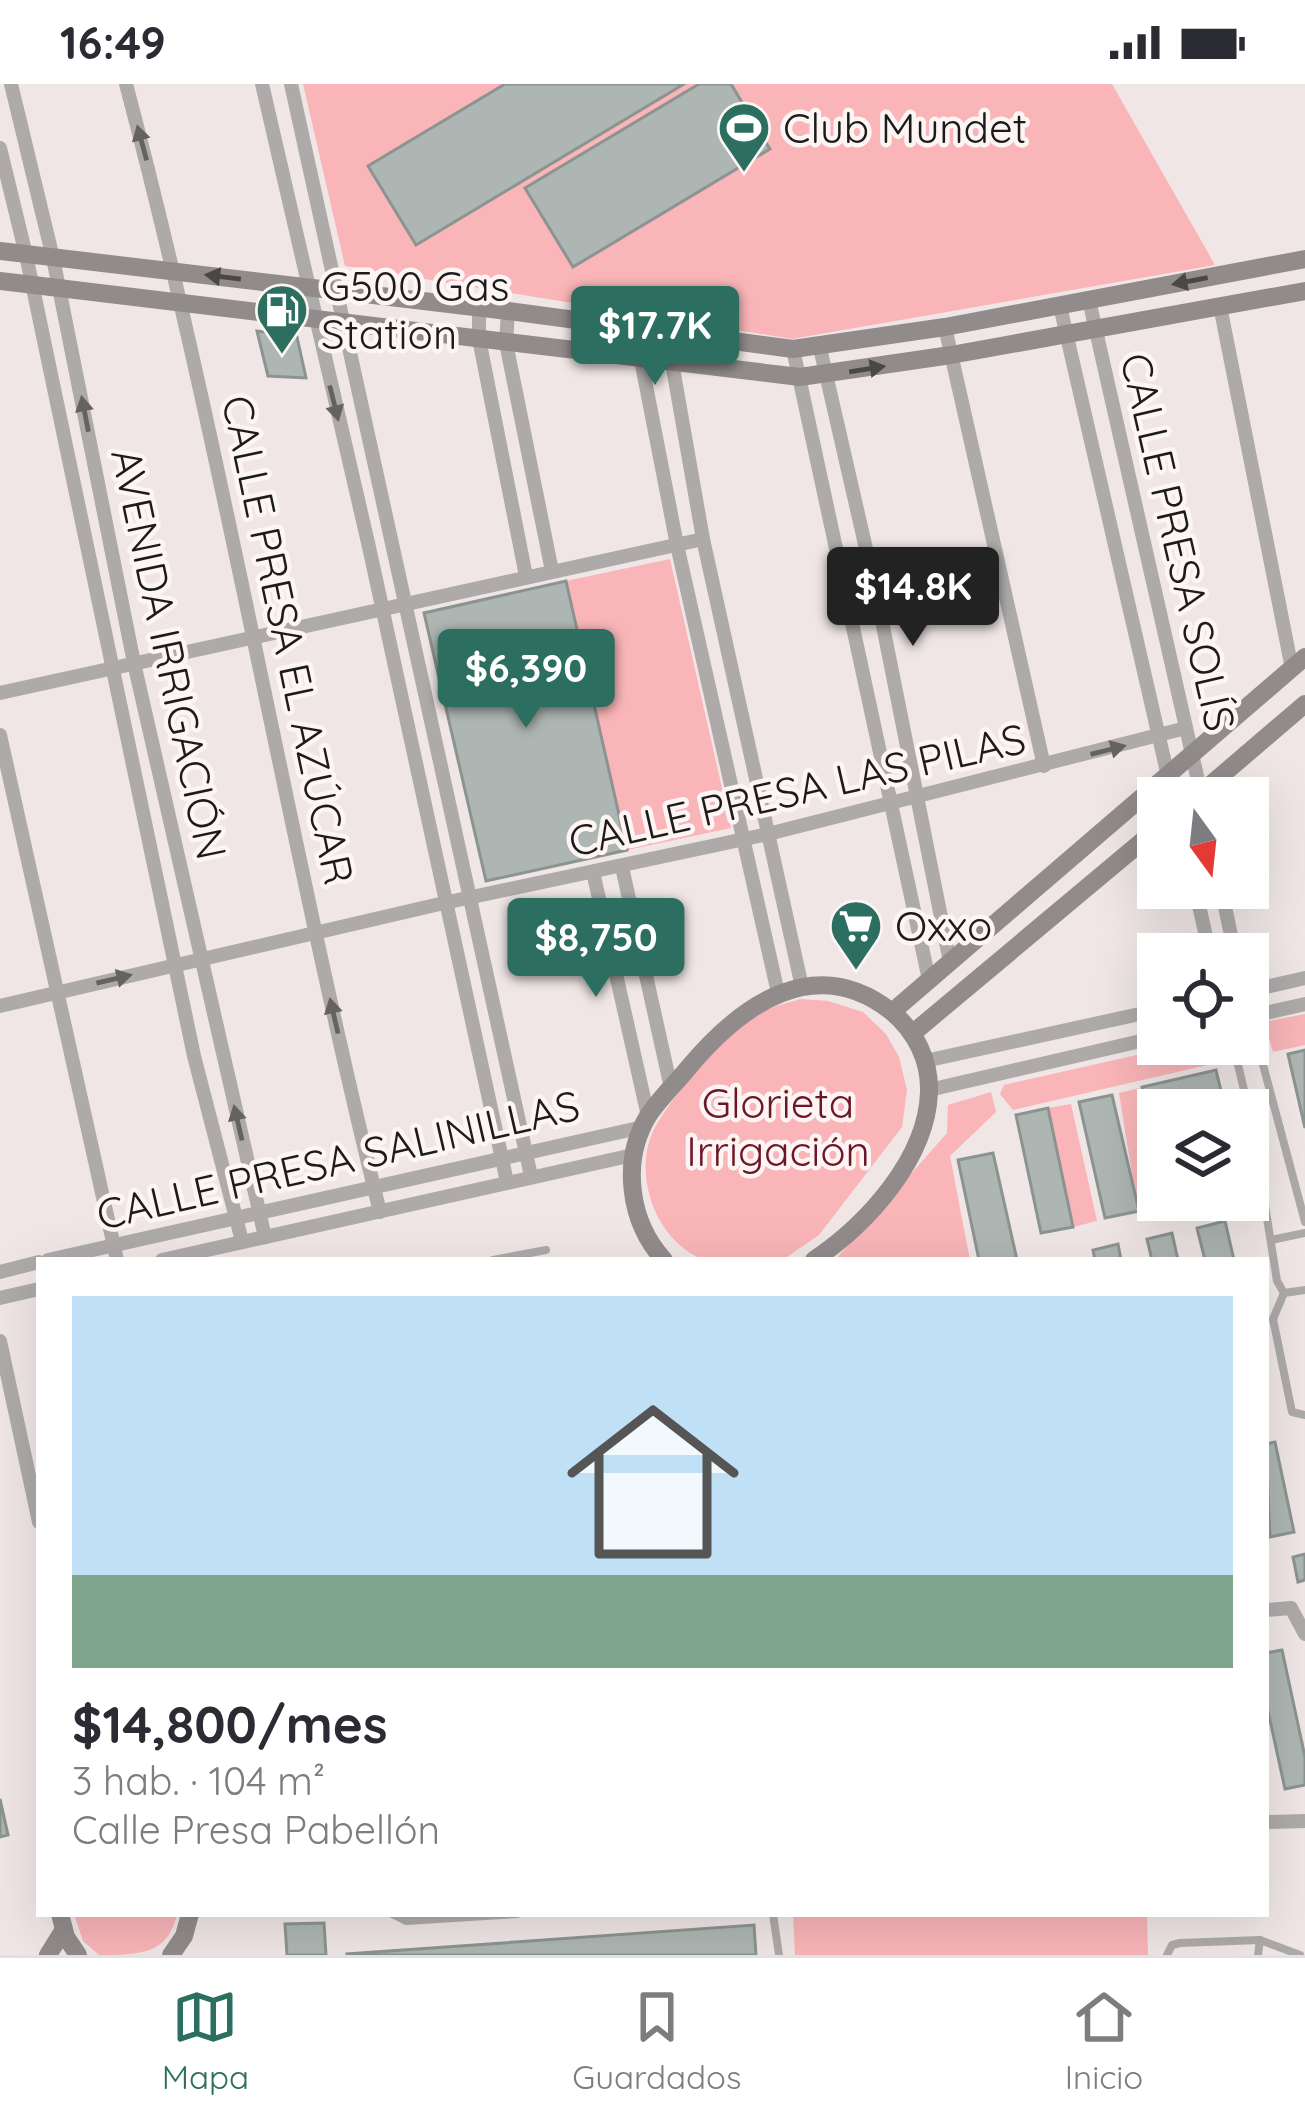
<!DOCTYPE html>
<html lang="es">
<meta charset="utf-8">
<style>
:root{--surface:#fff;--page:#f2f2f3;--text:#2b2b33;--muted:#7c7c81;--line:#e1e1e2;--accent:#2c6e5f}
body{margin:0;font-family:Quicksand,sans-serif;background:var(--page);color:var(--text);height:100vh;display:flex;flex-direction:column;font-size:45px;white-space:nowrap}
*{box-sizing:border-box;margin:0}
p{font-size:39px;color:var(--muted)}
.icon{flex:none;width:66px;height:66px;fill:none;stroke:currentColor;stroke-width:2;stroke-linecap:round;stroke-linejoin:round}
.map{position:relative;flex:1;overflow:hidden}
.details{position:absolute;left:36px;top:1173px;width:1233px;height:660px;display:flex;flex-direction:column;background:var(--surface);border-radius:0px;box-shadow:0 12px 48px #0002}
.details>*{flex:none}
.needle{width:78px;rotate:165deg}
.tools{position:absolute;left:1137px;top:693px;display:grid;gap:24px}
.tools a{display:grid;place-items:center;width:132px;height:132px;border-radius:0px;background:var(--surface);box-shadow:0 12px 48px #0002;font-size:60px}
.price{position:absolute;translate:-50% -102px;padding:0 27px;border-radius:12px;background:var(--accent);color:#fff;font-size:39px;line-height:78px;filter:drop-shadow(0 3px 6px #0008)}
.price::after{content:'';position:absolute;left:50%;top:72px;width:36px;height:27px;margin-left:-18px;background:inherit;clip-path:polygon(0 0,100% 0,50% 100%)}
.price.on{background:#222;color:#fff}
ul{padding:0;list-style:none}
li{display:grid;align-content:center;gap:24px;height:636px;padding:0 36px}
li span{display:grid;place-items:center;height:372px;border-radius:0px;color:#555}
li>.icon{margin-inline-start:auto}
span .icon{width:216px;height:216px;fill:#fffc;stroke-width:1}
li b{font-size:51px}
.status{display:flex;justify-content:space-between;align-items:center;height:84px;padding:0 60px;background:var(--surface);direction:ltr}
.status svg{height:33px;fill:currentColor}
.tab-bar{display:flex;justify-content:space-around;align-items:center;height:168px;border-top:3px solid var(--line);background:var(--surface);font-size:33px;color:var(--muted)}
.tab-bar a{display:grid;justify-items:center;gap:6px}
.tab-bar .on{color:var(--accent)}
.map>svg:first-child{display:block}
</style>
<div class="status"><b>16:49</b><svg viewBox="0 0 49 12"><path d="M0 12V9h3v3zM5 12V6h3v6zM10 12V3h3v9zM15 12V0h3v12zM26 1h20v11H26zM47 4h2v5h-2z"/></svg></div>
<div class="map">
<svg width="1305" height="1871" viewBox="0 0 1305 1871">
<rect width="100%" height="100%" fill="#f0e6e6"/>
<g fill="#f9b5b8">
<polygon points="303,0 1112,0 1215,181 792,255 345,182"/>
<polygon points="670,475 731,744 627,766 566,497"/>
<path d="M 801,915 L 828,917 L 863,928 L 886,950 L 899,973 L 907,1006 L 902,1043 L 819,1151 L 787,1173 L 704,1176 C 686,1169 672,1156 662,1140 C 646,1115 640,1078 652,1050 C 665,1020 721,953 749,935 C 765,924 783,920 801,915 Z"/>
<polygon points="1305,930 1305,961 1273,968 1264,938"/>
<polygon points="1185,960 1227,960 1230,972 1229,976 1013,1026 1000,1010 1004,1001"/>
<polygon points="1140,1004 1158,1092 1158,1116 1163,1116 1166,1130 1139,1133 1119,1009"/>
<polygon points="991,1008 996,1028 950,1072 970,1176 835,1176 947,1049 948,1021"/>
<polygon points="1071,1020 1097,1137 1073,1143 1048,1024"/>
<path d="M 74,1830 L 177,1830 C 168,1871 139,1871 99,1871 L 83,1857 Z"/>
<polygon points="793,1830 1147,1830 1148,1871 795,1871"/>
</g>
<g fill="#adb6b3" stroke="#8c9492" stroke-width="3">
<polygon points="505,0 684,0 416,161 368,82"/>
<polygon points="699,0 731,0 770,65 573,183 525,104"/>
<polygon points="257,247 297,253 306,294 268,292"/>
<polygon points="566,497 627,766 486,797 424,529"/>
<polygon points="1305,966 1305,1044 1288,970"/>
<polygon points="1216,986 1221,1007 1147,1024 1142,1003"/>
<polygon points="1112,1011 1139,1127 1105,1134 1079,1018"/>
<polygon points="1048,1024 1073,1143 1041,1149 1016,1031"/>
<polygon points="993,1069 1017,1176 979,1176 958,1076"/>
<polygon points="1225,1137 1234,1176 1205,1176 1197,1144"/>
<polygon points="1172,1149 1178,1176 1152,1176 1147,1155"/>
<polygon points="1118,1160 1121,1176 1095,1176 1093,1166"/>
<polygon points="1275,1358 1294,1448 1270,1453 1266,1360"/>
<polygon points="1305,1470 1305,1496 1298,1498 1293,1473"/>
<polygon points="1282,1566 1305,1673 1305,1701 1285,1705 1266,1618 1266,1569"/>
<polygon points="0,1715 8,1751 0,1753"/>
<polygon points="324,1839 326,1871 287,1871 285,1840"/>
<polygon points="754,1841 756,1871 347,1871 347,1870"/>
</g>
<g fill="none" stroke-linecap="round" stroke-linejoin="round">
<g stroke="#aeaaaa" stroke-width="8">
<polyline points="1250,932 1305,1138"/>
<polyline points="1233,960 1252,1039 1277,1197 1284,1209 1305,1206"/>
<polyline points="1271,1156 1305,1149"/>
<polyline points="493,1176 546,1166"/>
<polyline points="1284,1209 1273,1235 1292,1328 1305,1331"/>
<polyline points="392,1830 406,1837 517,1830"/>
<polyline points="773,1830 779,1871"/>
<polyline points="1260,1856 1300,1871"/>
<polyline points="1167,1871 1172,1861 1180,1859 1260,1856 1258,1871"/>
</g>
<g stroke="#aeaaaa" stroke-width="14">
<polyline points="11,0 53,174 134,579 265,1153"/>
<path d="M 126,0 C 225,373 287,753 380,1128"/>
<polyline points="262,0 369,463 507,1098"/>
<polyline points="291,0 531,1092"/>
<polyline points="0,64 26,171 194,972 242,1157"/>
<polyline points="1089,216 1202,714"/>
<polyline points="1060,222 1173,714"/>
<polyline points="1220,222 1292,585"/>
<polyline points="479,224 479,255 526,492"/>
<polyline points="508,227 506,259 552,487"/>
<polyline points="945,243 1044,682"/>
<polyline points="635,245 677,461 778,909"/>
<polyline points="667,250 703,455 802,903"/>
<polyline points="820,264 878,517 950,878"/>
<polyline points="793,265 929,896"/>
<polyline points="0,609 703,455"/>
<polyline points="0,651 117,1176"/>
<polyline points="622,783 671,1004"/>
<polyline points="593,788 648,1032"/>
<polyline points="1195,804 1210,870"/>
<polyline points="1221,804 1235,870"/>
<polyline points="1248,907 1305,894"/>
<polyline points="0,922 444,819 768,750 1186,644"/>
<polyline points="1248,933 1305,920"/>
<polyline points="925,977 1158,926"/>
<polyline points="929,1006 1158,953"/>
<polyline points="48,1176 643,1043"/>
<polyline points="162,1176 633,1071"/>
<polyline points="0,1188 39,1178"/>
<polyline points="0,1214 39,1205"/>
<polyline points="0,1257 39,1438"/>
<polyline points="1266,1526 1291,1524 1305,1550"/>
<polyline points="1266,1738 1305,1737"/>
</g>
<g stroke="#918b8b" stroke-width="18">
<polyline points="0,167 508,227 793,265 945,243 1305,175"/>
<polyline points="0,197 800,293 951,271 1305,207"/>
<polyline points="1195,714 1305,620"/>
<polyline points="892,928 1305,573"/>
<polyline points="913,949 1158,744"/>
<path d="M 664,1176 C 629,1138 621,1077 648,1032 C 659,1015 676,999 689,983 C 741,921 815,867 892,928 C 916,948 930,977 929,1008 C 927,1075 867,1140 814,1176"/>
<polyline points="60,1830 66,1853 78,1871"/>
<polyline points="48,1871 63,1847"/>
<polyline points="171,1871 184,1852 190,1830"/>
</g>
</g>
<defs><path id="oneway-solid" d="M-6-.8H1V-3.2L6.5 0L1 3.2V.8H-6Z" transform="scale(3)"/></defs>
<g fill="#666262">
<use href="#oneway-solid" transform="translate(142 59) rotate(-105)"/>
<use href="#oneway-solid" transform="translate(334 319) rotate(76)"/>
<use href="#oneway-solid" transform="translate(85 330) rotate(-101)"/>
<use href="#oneway-solid" transform="translate(1108 666) rotate(-14)"/>
<use href="#oneway-solid" transform="translate(114 895) rotate(-13)"/>
<use href="#oneway-solid" transform="translate(334 932) rotate(-103)"/>
<use href="#oneway-solid" transform="translate(238 1039) rotate(-103)"/>
</g>
<g fill="#4b4747">
<use href="#oneway-solid" transform="translate(223 193) rotate(-173)"/>
<use href="#oneway-solid" transform="translate(1190 197) rotate(169)"/>
<use href="#oneway-solid" transform="translate(867 285) rotate(-9)"/>
</g>
<defs>
<g id="stadium-pin" transform="scale(2.7)"><path d="M0 17L-7.5 6A9.5 9.5 0 1 1 7.5 6Z" fill="#2c6e5f" stroke="#fdf4f4"/><path d="M0-5a6.5 5 0 1 0 0 10a6.5 5 0 1 0 0-10ZM-3.5-1.8h7v3.6h-7Z" fill="#fff"/></g>
<g id="fuel-pin" transform="scale(2.7)"><path d="M0 17L-7.5 6A9.5 9.5 0 1 1 7.5 6Z" fill="#2c6e5f" stroke="#fdf4f4"/><path d="M-5.5-6h7V0h2V4h1.3V-2.5L3-4.5l.8-.8L6-3V5H2.5V1h-1V6h-7ZM-4.2-4.7v3.2H.2V-4.7Z" fill="#fff"/></g>
<g id="supermarket-pin" transform="scale(2.7)"><path d="M0 17L-7.5 6A9.5 9.5 0 1 1 7.5 6Z" fill="#2c6e5f" stroke="#fdf4f4"/><path d="M-6-5.5h2.5l.6 2H6L4.5 2H-2.5L-4.4-4H-6ZM-1.5 3.2a1.3 1.3 0 1 0 .1 0ZM3 3.2a1.3 1.3 0 1 0 .1 0Z" fill="#fff"/></g>
</defs>
<g fill-rule="evenodd">
<use href="#stadium-pin" x="744" y="44"/>
<use href="#fuel-pin" x="282" y="226"/>
<use href="#supermarket-pin" x="856" y="842"/>
</g>
<g text-anchor="middle" stroke-width="9" stroke-linejoin="round" paint-order="stroke">
<g font-size="42" fill="#1d1a1a" stroke="#fdf4f4" text-anchor="start">
<text x="783" y="59">Club Mundet</text>
<text x="321" y="217">G500 Gas<tspan x="321" dy="48">Station</tspan></text>
<text x="895" y="857">Oxxo</text>
</g>
<g font-size="42" fill="#1d1a1a" stroke="#fdf4f4">
<text transform="translate(1178 458) rotate(77)" y="15">CALLE PRESA SOLÍS</text>
<text transform="translate(288 556) rotate(78)" y="15">CALLE PRESA EL AZÚCAR</text>
<text transform="translate(169 570) rotate(78)" y="15">AVENIDA IRRIGACIÓN</text>
<text transform="translate(797 706) rotate(-13)" y="15">CALLE PRESA LAS PILAS</text>
<text transform="translate(338 1076) rotate(-13)" y="15">CALLE PRESA SALINILLAS</text>
</g>
<g font-size="42" fill="#6d1625" stroke="#fdf4f4">
<text x="778" y="1034">Glorieta<tspan x="778" dy="48">Irrigación</tspan></text>
</g>
</g>
</svg>
<div class="tools">
<a><svg class="needle" viewBox="-14 -14 28 28"><path d="M0-13l5 13h-10z" fill="#e53935"/><path d="M0 13l5-13h-10z" fill="#7c7c81"/></svg></a>
<a><svg class="icon" aria-label="locate" viewBox="0 0 24 24"><circle cx="12" cy="12" r="6"/><path d="M12 2v4M12 18v4M2 12h4M18 12h4"/></svg></a>
<a><svg class="icon" aria-label="layers" viewBox="0 0 24 24"><path d="M12 4l9 5-9 5-9-5zM3 14l9 5 9-5"/></svg></a>
</div>
<b class="price" style="left:655px;top:304px">$17.7K</b>
<b class="price on" style="left:913px;top:565px">$14.8K</b>
<b class="price" style="left:526px;top:647px">$6,390</b>
<b class="price" style="left:596px;top:916px">$8,750</b>
<section class="details">
<ul>
<li><span style="background:linear-gradient(#bfe0f5 75%,#7fa58c 0)"><svg class="icon" aria-label="home" viewBox="0 0 24 24"><path d="M3 11l9-7 9 7M6 9v11h12V9"/></svg></span><div><b>$14,800/mes</b><p>3 hab. · 104 m²</p><p>Calle Presa Pabellón</p></div></li>
</ul>
</section>
</div>
<nav class="tab-bar">
<a class="on"><svg class="icon" aria-label="map" viewBox="0 0 24 24"><path d="M3 6l6-2 6 2 6-2v14l-6 2-6-2-6 2zM9 4v14M15 6v14"/></svg>Mapa</a>
<a><svg class="icon" aria-label="saved" viewBox="0 0 24 24"><path d="M7 4h10v16l-5-4-5 4z"/></svg>Guardados</a>
<a><svg class="icon" aria-label="home" viewBox="0 0 24 24"><path d="M3 11l9-7 9 7M6 9v11h12V9"/></svg>Inicio</a>
</nav>
